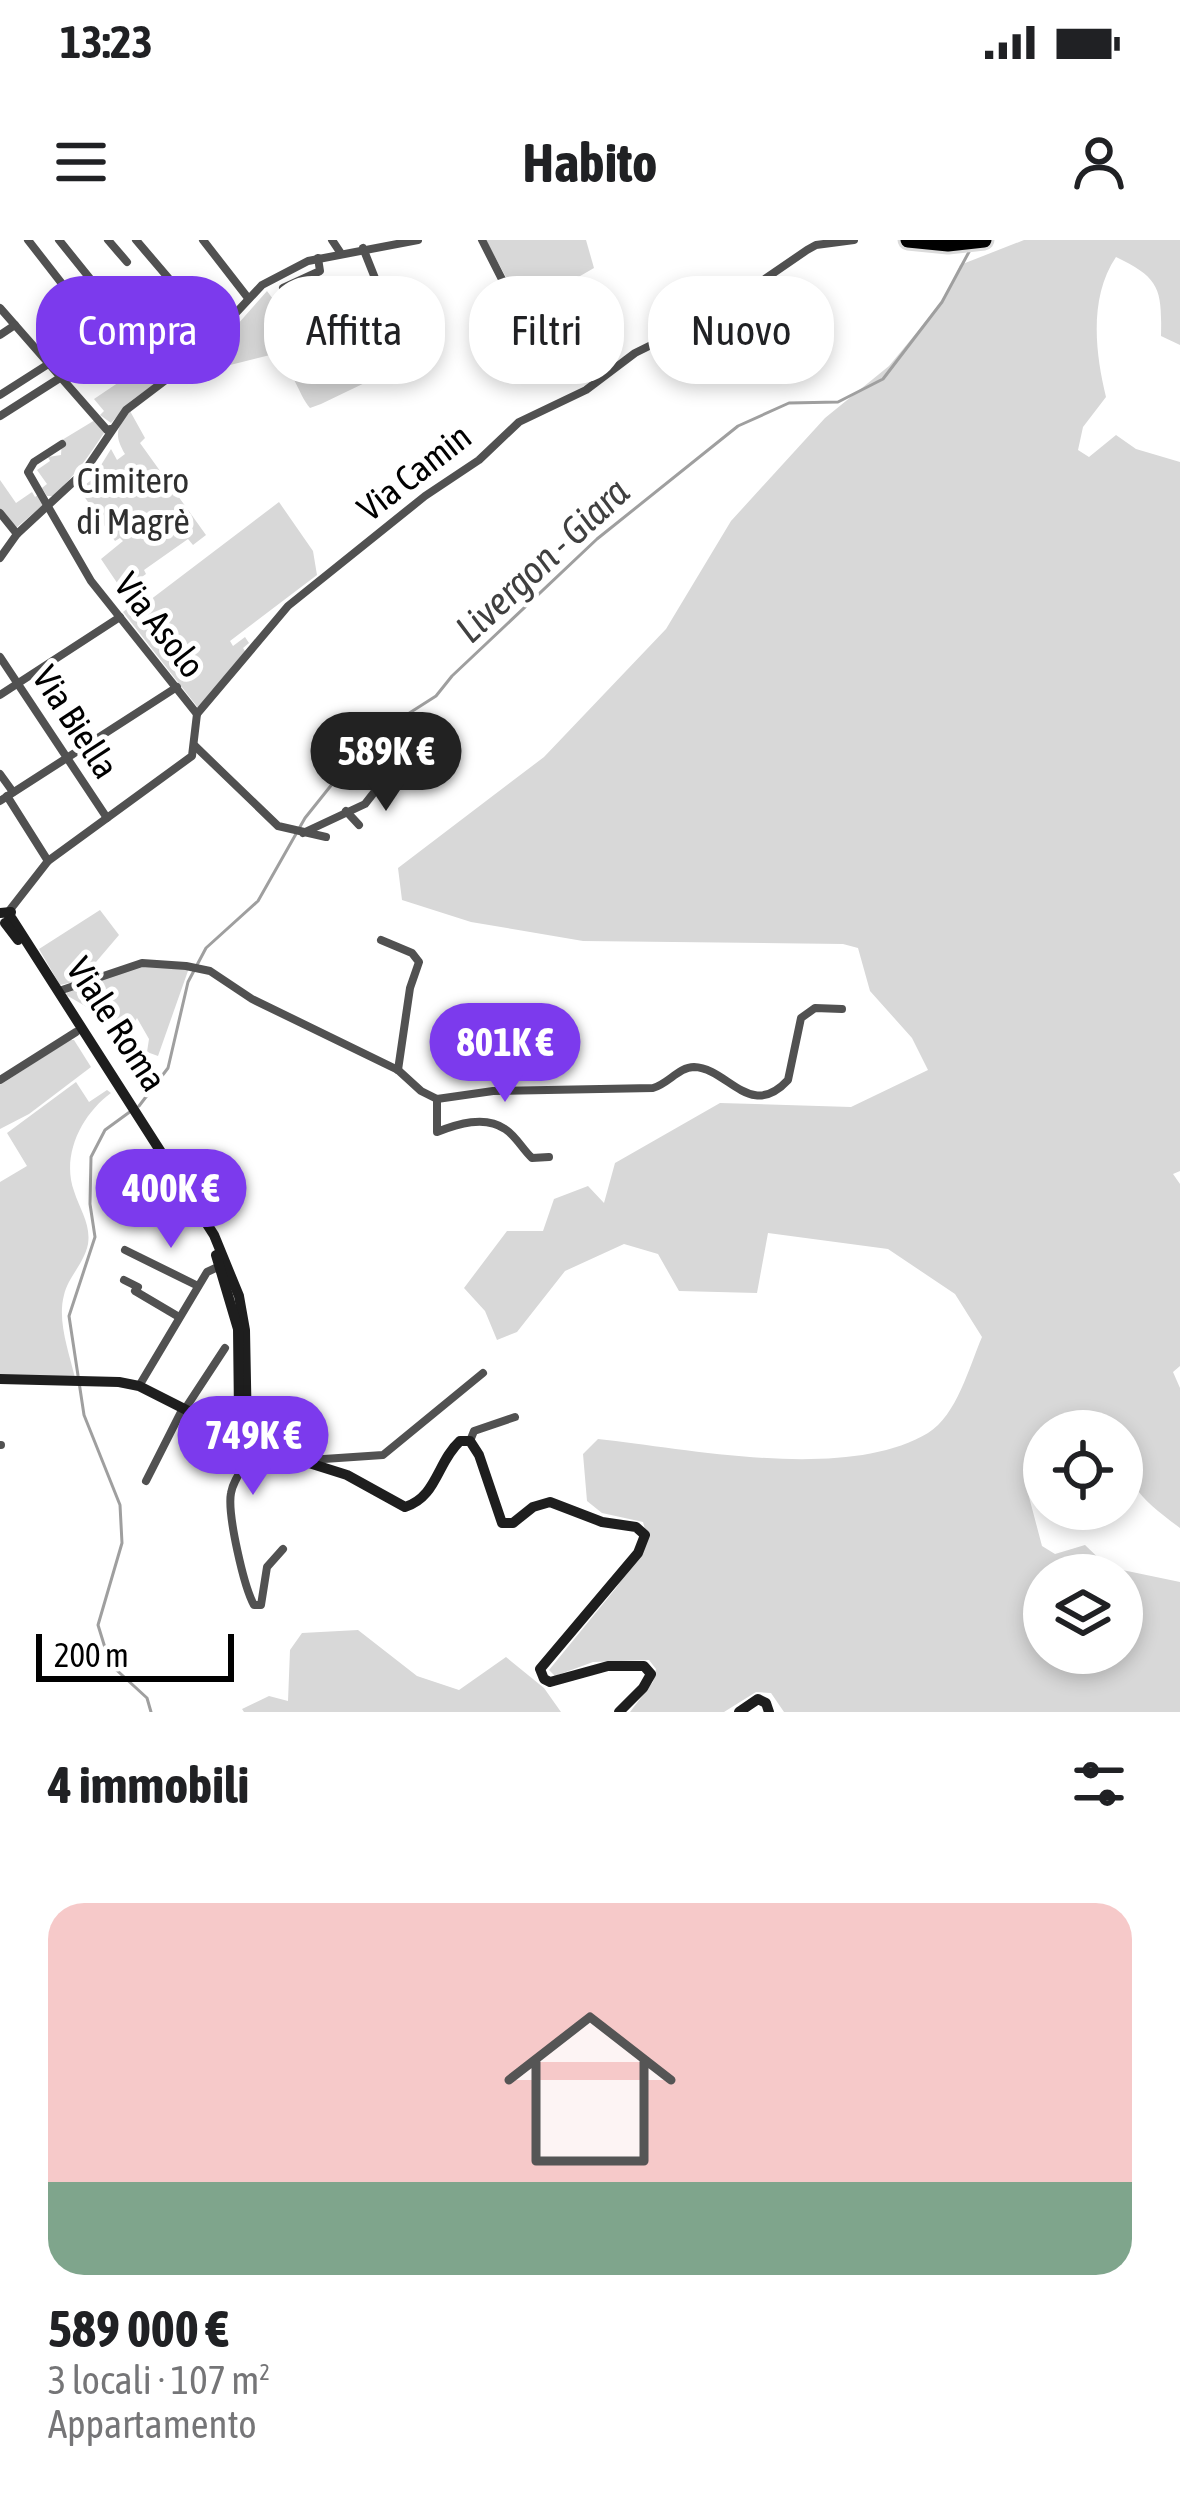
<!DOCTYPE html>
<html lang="it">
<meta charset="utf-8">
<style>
:root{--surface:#fff;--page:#f6f6f6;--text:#202124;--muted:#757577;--line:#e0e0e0;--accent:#7c3aed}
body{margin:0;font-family:"Asap Condensed",sans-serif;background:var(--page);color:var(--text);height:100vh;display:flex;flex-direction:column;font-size:45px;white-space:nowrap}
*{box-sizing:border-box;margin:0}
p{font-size:39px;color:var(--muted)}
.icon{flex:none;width:66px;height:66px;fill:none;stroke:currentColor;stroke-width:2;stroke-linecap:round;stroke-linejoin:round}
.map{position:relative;height:1472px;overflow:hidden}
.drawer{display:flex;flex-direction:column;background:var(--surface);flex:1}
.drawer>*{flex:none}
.guide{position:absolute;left:36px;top:36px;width:1110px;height:108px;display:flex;gap:24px}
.tools{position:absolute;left:1023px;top:1170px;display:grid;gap:24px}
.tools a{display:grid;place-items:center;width:120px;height:120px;border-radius:50%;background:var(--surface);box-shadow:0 6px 18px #0003;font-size:60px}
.scale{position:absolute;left:36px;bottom:30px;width:198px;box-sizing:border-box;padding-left:12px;border:6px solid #000;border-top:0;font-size:33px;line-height:42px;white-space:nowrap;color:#000;-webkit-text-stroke:9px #fff;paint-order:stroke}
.price{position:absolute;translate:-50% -102px;padding:0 27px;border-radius:42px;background:var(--accent);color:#fff;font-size:39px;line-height:78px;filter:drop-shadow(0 3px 6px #0008)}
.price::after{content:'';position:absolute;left:50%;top:72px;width:36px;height:27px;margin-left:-18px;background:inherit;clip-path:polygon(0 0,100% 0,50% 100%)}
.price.current{background:#222;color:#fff}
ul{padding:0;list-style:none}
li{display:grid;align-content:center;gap:24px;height:636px;padding:0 48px}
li+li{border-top:3px solid var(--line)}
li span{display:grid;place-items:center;height:372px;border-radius:36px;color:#555}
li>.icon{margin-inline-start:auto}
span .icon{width:216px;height:216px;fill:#fffc;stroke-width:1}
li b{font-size:51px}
h2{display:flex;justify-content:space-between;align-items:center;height:144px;padding:0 48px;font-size:51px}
.pill{padding:0 42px;border-radius:48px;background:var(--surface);box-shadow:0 6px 18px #0003;font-size:42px;line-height:108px}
.pill.current{background:var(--accent);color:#fff}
.status{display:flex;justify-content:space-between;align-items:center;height:84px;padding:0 60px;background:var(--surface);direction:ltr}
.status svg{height:33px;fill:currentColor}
header{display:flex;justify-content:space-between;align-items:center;height:156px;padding:0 48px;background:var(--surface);font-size:54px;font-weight:700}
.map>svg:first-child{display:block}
</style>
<div class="status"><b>13:23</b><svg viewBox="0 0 49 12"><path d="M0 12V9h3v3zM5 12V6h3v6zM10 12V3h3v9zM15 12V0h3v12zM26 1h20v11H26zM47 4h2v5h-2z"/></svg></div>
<header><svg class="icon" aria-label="menu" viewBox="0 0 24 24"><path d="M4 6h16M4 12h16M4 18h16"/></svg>Habito<svg class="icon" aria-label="person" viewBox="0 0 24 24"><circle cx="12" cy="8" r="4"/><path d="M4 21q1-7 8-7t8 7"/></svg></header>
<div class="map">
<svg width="1180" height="1472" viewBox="0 0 1180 1472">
<rect width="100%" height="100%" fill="#fff"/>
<g fill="#d8d8d8" fill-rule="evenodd">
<polygon points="486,0 586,0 594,28 523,69"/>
<path d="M 1024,0 L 1180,0 L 1180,105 L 1161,96 C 1162,49 1160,38 1116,17 C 1089,57 1095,112 1106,157 L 1083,187 L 1078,210 L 1089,217 L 1116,195 L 1136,209 L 1180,222 L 1180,931 L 1173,934 L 1180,944 L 1180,1126 L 1173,1132 L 1180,1148 L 1180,1288 C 1139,1257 1122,1244 1122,1191 L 1044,1191 L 1044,1241 L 1028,1253 L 1042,1306 L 1055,1314 L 1085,1305 L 1108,1327 L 1180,1342 L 1180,1472 L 784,1472 L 771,1453 L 756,1452 L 724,1472 L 630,1472 L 653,1442 L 656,1429 L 649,1420 L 593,1422 L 555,1436 L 549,1430 L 616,1348 L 648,1300 L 643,1282 L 602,1273 L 587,1261 L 583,1214 L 598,1199 C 690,1209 846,1242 928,1193 C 957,1175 969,1127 982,1097 L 955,1054 L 888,1009 L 768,993 L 757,1053 L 679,1051 L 658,1014 L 624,1004 L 565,1031 L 517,1092 L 497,1100 L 485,1071 L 464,1048 L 507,991 L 543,991 L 554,959 L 588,946 L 604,963 L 615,923 L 720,863 L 851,867 L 928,830 L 912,798 L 870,751 L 858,708 L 843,704 L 583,701 L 471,682 L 402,660 L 398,628 L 544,517 L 666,389 L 731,281 L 825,178 L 889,126 L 942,62 L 960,25 ZM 1044,1335 L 1122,1335 L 1122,1413 L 1044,1413 Z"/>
<path d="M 368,44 L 402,125 L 321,164 L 310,168 C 298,154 294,129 277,121 L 274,114 L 202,132 L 190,129 L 222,102 L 267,51 L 290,82 L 324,58 L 338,74 Z"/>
<polygon points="140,128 154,144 131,161 111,183 100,175 104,171 94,159"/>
<path d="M 130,171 L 145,198 L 140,203 L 206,295 L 193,305 L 188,299 L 144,330 L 146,334 L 139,339 L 150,360 L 279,262 L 313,311 L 317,335 L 230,401 L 233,406 L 245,397 L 249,403 L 243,408 L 247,414 L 199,469 L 123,372 L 132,365 L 101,319 L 123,301 L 120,298 L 115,301 L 79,249 L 100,234 L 98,230 L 111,209 L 117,220 L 125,214 C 114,195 116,188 130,171 Z"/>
<path d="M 95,180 L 104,193 C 88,217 75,236 53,256 L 47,256 L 42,248 L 47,244 L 37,230 L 50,221 L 48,217 L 61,215 L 62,200 Z"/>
<polygon points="0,240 16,263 32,252 35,257 39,254 43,265 16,288 0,269"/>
<polygon points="100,670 119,695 90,729 91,738 60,745 39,709"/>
<polygon points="140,726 189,728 158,816 147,812 149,799 137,778 129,791 66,755 68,750"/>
<polygon points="70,800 74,800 91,827 29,874 0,889 0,845"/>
<path d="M 76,842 L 89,862 L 107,850 L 111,853 C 82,874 61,915 74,951 C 80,970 91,984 88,1004 C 84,1024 68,1037 64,1055 C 57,1081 69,1112 75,1138 L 0,1136 L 0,942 L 27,926 L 7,893 Z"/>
<polygon points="358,1390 417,1436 459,1450 506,1417 544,1448 561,1472 244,1472 242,1469 269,1456 288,1461 290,1410 302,1393"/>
</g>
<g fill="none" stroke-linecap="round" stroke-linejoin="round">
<g stroke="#9f9f9f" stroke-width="3">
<polyline points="139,866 168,828 188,742 206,708 258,661 305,578 345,528 400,479 436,456 452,436 597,299 738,186 789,163 838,162 883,139 942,62 970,10"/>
<polyline points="131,871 105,890 91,917 90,964 95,997 69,1076 84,1175 120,1265 122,1303 98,1385 110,1424 147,1458 151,1472"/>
</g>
<g stroke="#dbdbdb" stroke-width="21">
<polyline id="highway" points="908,0 948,4 984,0"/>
</g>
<g stroke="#515151" stroke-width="8">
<polyline points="28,0 77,63"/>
<polyline points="59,0 170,138"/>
<polyline points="108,0 127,22"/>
<polyline points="136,0 217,95"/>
<polyline points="203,0 248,58"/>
<polyline points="332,0 340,12"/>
<polyline points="482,0 513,61"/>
<polyline points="363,8 404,111"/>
<polyline points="283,48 320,31 318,18"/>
<polyline points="0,68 107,190 111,189"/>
<polyline points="0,95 15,85"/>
<polyline points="66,140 186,58"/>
<polyline points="0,155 50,123"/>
<polyline points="0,176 63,136"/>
<polyline points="62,204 34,222 28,232 91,341 197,474"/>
<polyline points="0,273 17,294"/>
<polyline points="0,318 17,294 84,232 126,170 192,120 262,45 308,21 418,0"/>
<polyline points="0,417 107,578"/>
<polyline points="0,455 120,377"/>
<polyline points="195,506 278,586 326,597"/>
<polyline points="0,534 13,552"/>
<polyline points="7,556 48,621"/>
<polyline points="0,561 177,447"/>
<polyline points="346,571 359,585"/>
<polyline points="303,593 365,564 376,550 374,541 369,540"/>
<polyline points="9,671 48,621 192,516 197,474 288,366 425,256 479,220 519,182 586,150 635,113 714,74 807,10 816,5 854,0"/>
<polyline points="381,700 412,713 419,722 410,748 398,830"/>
<path d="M 59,751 L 142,723 L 186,726 L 210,731 L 252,759 L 398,830 L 421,851 L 437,859 L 493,851 L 653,848 C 668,844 679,827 694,827 C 728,828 750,881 788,840 L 801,778 L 815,768 L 842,769"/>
<polyline points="0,840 76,792"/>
<path d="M 437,859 L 437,892 C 457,884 485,875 505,889 C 516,896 523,910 532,918 L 549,917"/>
<polyline points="125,1010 198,1046"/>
<polyline points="124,1040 138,1047 135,1051 179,1077"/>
<polyline points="139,1146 207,1032 220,1026"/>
<polyline points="185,1169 225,1108"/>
<polyline points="470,1201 474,1191 515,1177"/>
<path d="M 256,1202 C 251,1221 234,1235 231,1253 C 227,1274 244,1347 254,1365 L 261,1365 L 267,1327 L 283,1309"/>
<polyline points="0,1205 1,1205"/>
<polyline points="309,1220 383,1215 483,1133"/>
<polyline points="146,1241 183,1168"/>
</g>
<g stroke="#1e1e1e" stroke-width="10">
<polyline points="0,673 11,672 8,683"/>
<polyline points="12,679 214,995 239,1056 245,1090 247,1193"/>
<polyline points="5,683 18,700"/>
<polyline points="216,1015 238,1089 239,1174 245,1190"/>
<path d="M 0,1139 L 119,1142 L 139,1146 L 224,1189 L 247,1193 L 271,1211 L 347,1235 L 405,1267 C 437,1257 437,1222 460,1201 L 470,1201 L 479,1215 L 502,1283 L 513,1283 L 533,1267 L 550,1262 L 602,1282 L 636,1287 L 645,1295 L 638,1313 L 540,1429 L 544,1439 L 550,1442 L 608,1426 L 644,1426 L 651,1434 L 643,1448 L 619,1472"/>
<polyline points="739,1472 758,1459 766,1463 769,1472"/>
</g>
<use href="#highway" stroke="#000" stroke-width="15"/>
</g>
<g text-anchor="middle" stroke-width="10" stroke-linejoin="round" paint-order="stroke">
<g font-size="36" fill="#000" stroke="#fff">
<text transform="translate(414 232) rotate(-38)" y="13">Via Camin</text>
<text transform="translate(160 385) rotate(52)" y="13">Via Asolo</text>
<text transform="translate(76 482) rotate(57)" y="13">Via Biella</text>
<text transform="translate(117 784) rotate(57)" y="13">Viale Roma</text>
</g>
<g font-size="36" fill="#2f2f2f" stroke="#fff">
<text x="133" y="253">Cimitero<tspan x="133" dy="41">di Magrè</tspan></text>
</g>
<g font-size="39" font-style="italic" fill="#404040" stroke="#fff">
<text transform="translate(542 320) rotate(-43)" y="14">Livergon - Giara</text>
</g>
</g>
</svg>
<div class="tools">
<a><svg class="icon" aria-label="locate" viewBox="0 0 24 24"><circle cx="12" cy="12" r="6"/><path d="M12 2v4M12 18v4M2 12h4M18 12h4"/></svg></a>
<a><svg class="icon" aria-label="layers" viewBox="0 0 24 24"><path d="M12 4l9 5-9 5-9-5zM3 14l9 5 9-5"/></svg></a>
</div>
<div class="scale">200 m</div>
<b class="price current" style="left:386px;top:574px">589K €</b>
<b class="price" style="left:505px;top:865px">801K €</b>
<b class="price" style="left:171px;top:1011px">400K €</b>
<b class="price" style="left:253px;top:1258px">749K €</b>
<div class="guide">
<a class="pill current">Compra</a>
<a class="pill">Affitta</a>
<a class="pill">Filtri</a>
<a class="pill">Nuovo</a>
</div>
</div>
<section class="drawer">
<h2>4 immobili<svg class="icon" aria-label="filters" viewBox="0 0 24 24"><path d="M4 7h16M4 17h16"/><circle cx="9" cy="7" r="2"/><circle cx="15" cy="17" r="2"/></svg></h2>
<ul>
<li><span style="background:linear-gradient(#f6c9c9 75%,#7fa58c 0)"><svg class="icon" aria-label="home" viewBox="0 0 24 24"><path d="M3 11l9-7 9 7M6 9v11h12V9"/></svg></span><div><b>589 000 €</b><p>3 locali · 107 m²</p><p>Appartamento</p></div></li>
</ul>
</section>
